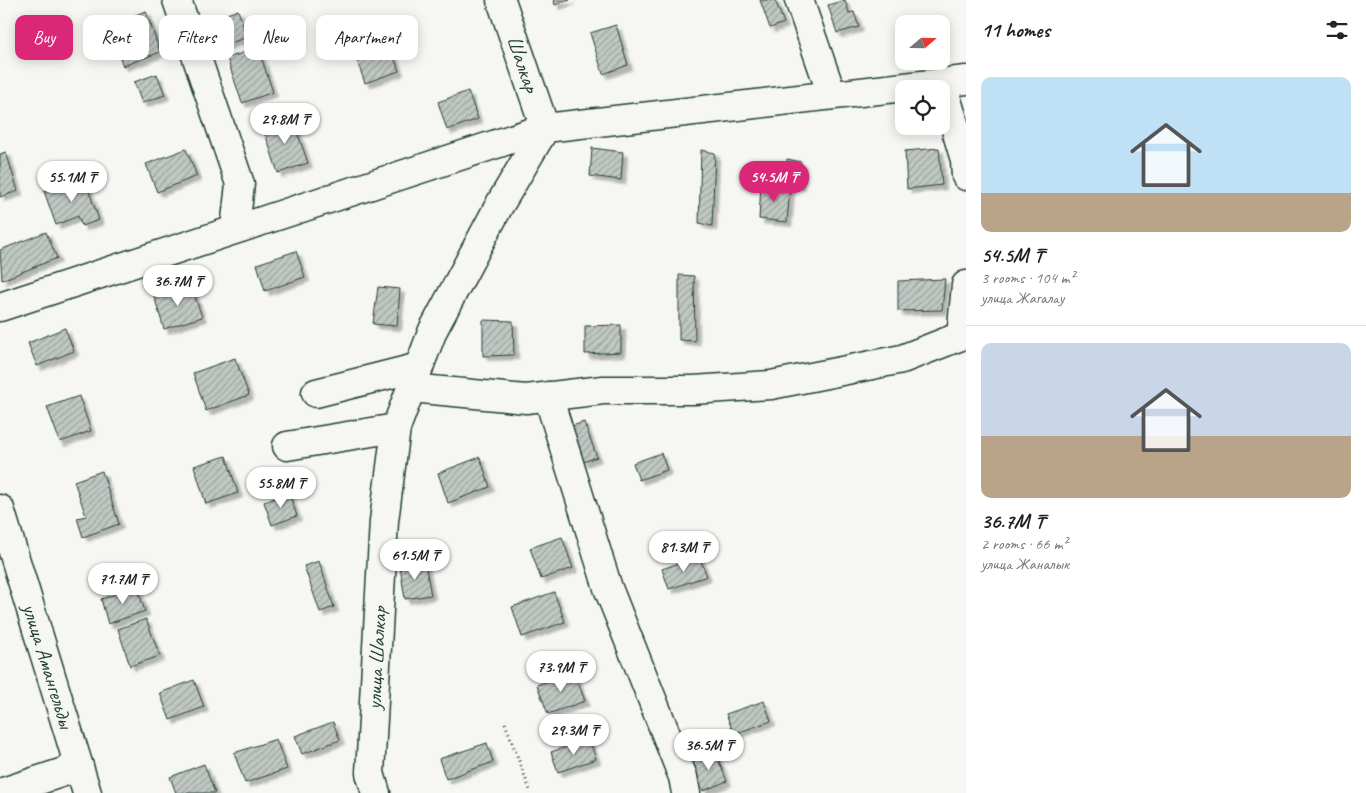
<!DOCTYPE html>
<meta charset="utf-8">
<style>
:root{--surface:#fff;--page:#f6f6f6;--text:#222;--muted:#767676;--line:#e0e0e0;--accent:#db2777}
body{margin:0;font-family:Caveat,sans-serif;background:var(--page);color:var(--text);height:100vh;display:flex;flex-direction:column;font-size:19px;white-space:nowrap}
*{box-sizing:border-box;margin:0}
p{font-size:16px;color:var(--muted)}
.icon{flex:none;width:28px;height:28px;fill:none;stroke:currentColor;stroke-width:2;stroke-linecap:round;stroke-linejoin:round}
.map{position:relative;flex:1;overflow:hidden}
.drawer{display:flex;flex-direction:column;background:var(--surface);width:400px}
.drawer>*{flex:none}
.banner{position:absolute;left:15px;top:15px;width:475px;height:45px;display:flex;gap:10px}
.needle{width:32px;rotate:70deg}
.tools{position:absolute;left:895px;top:15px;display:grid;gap:10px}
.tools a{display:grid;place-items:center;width:55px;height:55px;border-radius:10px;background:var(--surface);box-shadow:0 2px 12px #0003;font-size:25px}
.price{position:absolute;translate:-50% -42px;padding:0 11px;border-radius:18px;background:#fff;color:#222;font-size:16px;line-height:32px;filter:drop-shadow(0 1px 2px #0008)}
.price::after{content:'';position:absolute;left:50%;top:30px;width:15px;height:11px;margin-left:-8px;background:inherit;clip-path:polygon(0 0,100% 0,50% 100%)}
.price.on{background:var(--accent);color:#fff}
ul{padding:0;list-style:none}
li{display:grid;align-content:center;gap:10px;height:265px;padding:0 15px}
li+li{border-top:1px solid var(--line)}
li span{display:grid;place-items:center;height:155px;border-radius:10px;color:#555}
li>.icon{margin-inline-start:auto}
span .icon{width:90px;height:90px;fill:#fffc;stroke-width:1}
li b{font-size:21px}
h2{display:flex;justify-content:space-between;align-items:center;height:60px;padding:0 15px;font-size:21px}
.chip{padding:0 18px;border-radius:10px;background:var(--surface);box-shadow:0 2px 12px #0003;font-size:18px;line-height:45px}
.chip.on{background:var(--accent);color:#fff}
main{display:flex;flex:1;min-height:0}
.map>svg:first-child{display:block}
</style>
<main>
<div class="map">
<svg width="966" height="793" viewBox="0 0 966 793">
<defs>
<pattern id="building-hatch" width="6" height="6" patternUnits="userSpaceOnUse" patternTransform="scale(1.25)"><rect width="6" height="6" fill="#c1c8c3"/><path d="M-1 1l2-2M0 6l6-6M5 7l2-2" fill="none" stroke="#9ca49f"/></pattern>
<filter id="shadow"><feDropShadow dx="4.5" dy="4.5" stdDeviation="1" flood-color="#0004"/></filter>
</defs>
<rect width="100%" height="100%" fill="#f6f6f2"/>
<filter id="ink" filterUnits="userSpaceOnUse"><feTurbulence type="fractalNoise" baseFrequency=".02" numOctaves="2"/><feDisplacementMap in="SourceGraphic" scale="10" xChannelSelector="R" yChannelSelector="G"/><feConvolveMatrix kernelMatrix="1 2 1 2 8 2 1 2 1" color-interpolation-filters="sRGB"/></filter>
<g filter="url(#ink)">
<g fill="url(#building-hatch)" stroke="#1f3d34" filter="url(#shadow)">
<polygon points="554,0 570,0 555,5"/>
<polygon points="760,0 775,0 784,23 770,28"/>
<polygon points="845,0 849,13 854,12 859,27 837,33 828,5"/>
<polygon points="238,10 247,37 225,45 216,18"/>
<polygon points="146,11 160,52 123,66 108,25"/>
<polygon points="616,25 628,65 603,74 590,33"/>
<polygon points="385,31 399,71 365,83 351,44"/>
<polygon points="258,48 273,92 242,103 227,58"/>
<polygon points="157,74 165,95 142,103 134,82"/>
<polygon points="468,91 478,119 447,130 438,102"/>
<polygon points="292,117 308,163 278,173 263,127"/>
<polygon points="592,148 623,152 621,180 590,176"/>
<polygon points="939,148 942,185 907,189 905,151"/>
<polygon points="186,149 197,176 157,192 146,164"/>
<polygon points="701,150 715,153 712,226 699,223"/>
<polygon points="6,152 18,191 0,197 0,154"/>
<polygon points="787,159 801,162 800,186 789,183"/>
<polygon points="84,177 99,220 82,226 78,216 56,225 44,191"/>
<polygon points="761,184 790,188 787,222 759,219"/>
<polygon points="46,232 57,258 2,280 0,250"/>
<polygon points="296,251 305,277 265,291 257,264"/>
<polygon points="679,275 694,276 695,341 679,340"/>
<polygon points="945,279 942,310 898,311 898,281"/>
<polygon points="191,285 202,317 164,329 154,296"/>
<polygon points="378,287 400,289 397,326 373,324"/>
<polygon points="483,320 513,321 514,355 483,356"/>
<polygon points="621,325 621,352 585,354 585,326"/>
<polygon points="65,328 74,351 37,366 28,343"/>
<polygon points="235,358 249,395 206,411 193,373"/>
<polygon points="79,396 91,431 60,442 47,407"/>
<polygon points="584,422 597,457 583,462 569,427"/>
<polygon points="661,453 667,470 639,480 633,463"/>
<polygon points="226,456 238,493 206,504 194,466"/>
<polygon points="480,457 490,487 448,503 438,473"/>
<polygon points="102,471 119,524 83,537 77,518 86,516 74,481"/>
<polygon points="289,493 297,516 272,525 264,502"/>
<polygon points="562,537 573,568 541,579 530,548"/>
<polygon points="699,556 707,576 669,589 662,569"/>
<polygon points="319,561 334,607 320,612 304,566"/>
<polygon points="425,563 431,595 405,599 400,567"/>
<polygon points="137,587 145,611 108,624 101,599"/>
<polygon points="554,592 565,622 522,637 512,607"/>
<polygon points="146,619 160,656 130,666 118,629"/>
<polygon points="574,671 585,701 548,714 537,685"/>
<polygon points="194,680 204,707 170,720 160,693"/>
<polygon points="764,701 771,721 734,734 726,714"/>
<polygon points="333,722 340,740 302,754 295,736"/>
<polygon points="276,739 287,769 245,783 234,753"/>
<polygon points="589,739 596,759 558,772 551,752"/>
<polygon points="487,743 493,762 446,779 439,759"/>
<polygon points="715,752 727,781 703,791 692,761"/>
<polygon points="204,764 215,793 176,793 170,777"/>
</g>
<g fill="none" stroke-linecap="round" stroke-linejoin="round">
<g stroke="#1f3d34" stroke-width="31">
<g id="minor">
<polyline points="177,0 240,184 235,229"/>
<polyline points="799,0 832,95"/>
<polyline points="942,83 965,160 966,176"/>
<polyline points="0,307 545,128 966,80"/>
<polyline points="411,388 526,399 603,390 693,390 771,385 902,359 961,336 966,285"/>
<polyline points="316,393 419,367"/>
<polyline points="548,396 608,588 683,777 686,793"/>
<polyline points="287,446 396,428"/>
<path id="s1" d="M 0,509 L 87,793"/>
<polyline points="0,793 79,767"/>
<path id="s2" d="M 376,793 L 370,773 L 384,521 L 396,428 L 433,330 L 500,204 L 545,128 L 501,0"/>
</g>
</g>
<polyline stroke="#1f3d34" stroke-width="3" stroke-dasharray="1 4" stroke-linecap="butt" points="505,723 531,793"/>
<use href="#minor" stroke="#f6f6f2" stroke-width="28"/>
</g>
</g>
<g text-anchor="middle" stroke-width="4" stroke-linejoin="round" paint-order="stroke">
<g font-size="21" fill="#1f3d34" stroke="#f6f6f2">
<text transform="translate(523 64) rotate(71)" y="7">Шалкар</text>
<text dy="7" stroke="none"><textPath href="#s2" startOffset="136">улица Шалкар</textPath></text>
<text dy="7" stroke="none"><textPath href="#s1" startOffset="164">улица Амангельды</textPath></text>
</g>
</g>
</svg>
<div class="tools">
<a><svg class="needle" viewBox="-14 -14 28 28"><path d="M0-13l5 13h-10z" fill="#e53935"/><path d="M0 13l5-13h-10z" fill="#767676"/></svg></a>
<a><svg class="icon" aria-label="locate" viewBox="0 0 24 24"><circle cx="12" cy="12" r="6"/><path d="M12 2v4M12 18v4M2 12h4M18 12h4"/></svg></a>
</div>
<b class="price" style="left:285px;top:145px">29.8M ₸</b>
<b class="price" style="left:72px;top:203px">55.1M ₸</b>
<b class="price on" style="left:774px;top:203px">54.5M ₸</b>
<b class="price" style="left:178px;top:307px">36.7M ₸</b>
<b class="price" style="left:281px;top:509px">55.8M ₸</b>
<b class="price" style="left:684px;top:573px">81.3M ₸</b>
<b class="price" style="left:415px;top:581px">61.5M ₸</b>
<b class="price" style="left:123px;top:605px">71.7M ₸</b>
<b class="price" style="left:561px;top:693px">73.9M ₸</b>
<b class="price" style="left:574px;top:756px">29.3M ₸</b>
<b class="price" style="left:709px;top:771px">36.5M ₸</b>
<div class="banner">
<a class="chip on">Buy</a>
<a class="chip">Rent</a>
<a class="chip">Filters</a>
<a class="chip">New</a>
<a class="chip">Apartment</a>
</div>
</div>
<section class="drawer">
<h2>11 homes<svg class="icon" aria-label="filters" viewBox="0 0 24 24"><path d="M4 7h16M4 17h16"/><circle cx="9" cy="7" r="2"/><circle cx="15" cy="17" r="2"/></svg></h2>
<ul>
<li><span style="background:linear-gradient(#bfe0f5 75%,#b9a48a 0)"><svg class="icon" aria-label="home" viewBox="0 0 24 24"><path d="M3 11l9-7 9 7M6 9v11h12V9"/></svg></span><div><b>54.5M ₸</b><p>3 rooms · 104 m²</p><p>улица Жагалау</p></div></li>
<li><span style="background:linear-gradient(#c9d6e8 60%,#b9a48a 0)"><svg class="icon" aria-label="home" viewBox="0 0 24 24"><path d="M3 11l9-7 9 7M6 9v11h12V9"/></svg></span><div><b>36.7M ₸</b><p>2 rooms · 66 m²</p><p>улица Жаналык</p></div></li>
</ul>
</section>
</main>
